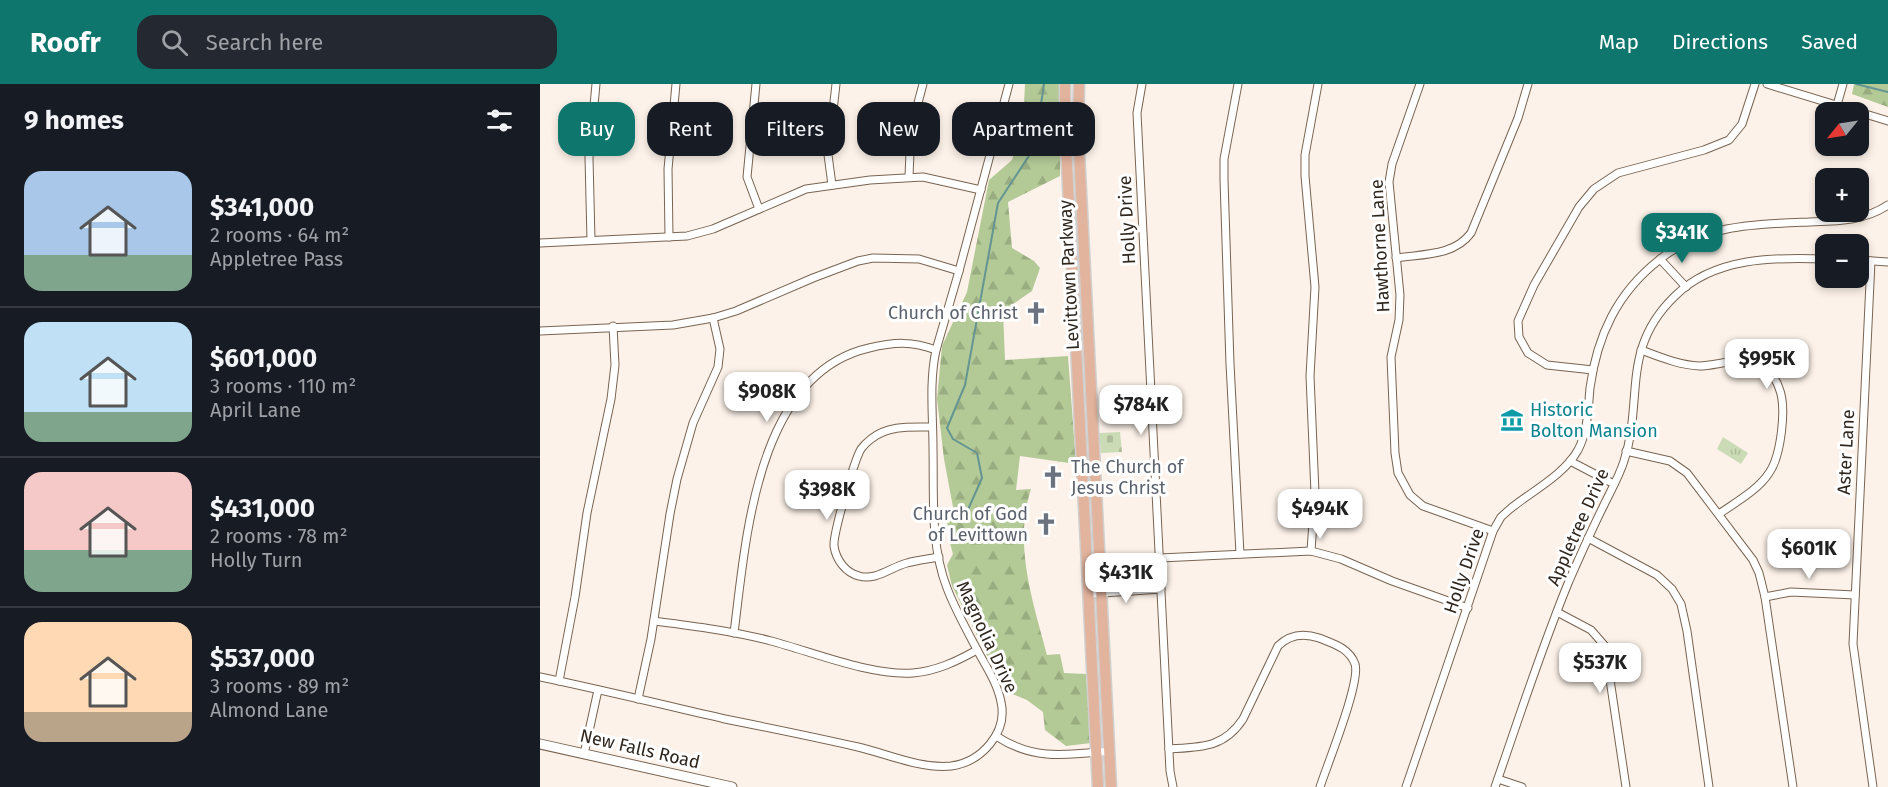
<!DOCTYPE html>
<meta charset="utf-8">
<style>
:root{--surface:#171b24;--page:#242831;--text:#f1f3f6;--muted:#9ea1a6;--line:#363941;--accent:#0f766e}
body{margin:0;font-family:"Fira Sans",sans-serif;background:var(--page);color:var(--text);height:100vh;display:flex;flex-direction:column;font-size:22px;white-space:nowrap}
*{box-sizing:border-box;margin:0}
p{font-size:20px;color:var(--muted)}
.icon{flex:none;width:33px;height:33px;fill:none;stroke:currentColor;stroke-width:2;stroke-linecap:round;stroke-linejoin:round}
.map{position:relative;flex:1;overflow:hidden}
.sheet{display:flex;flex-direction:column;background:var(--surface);width:540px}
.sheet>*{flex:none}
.hud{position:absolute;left:18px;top:18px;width:570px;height:54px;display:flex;gap:12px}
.needle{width:39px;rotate:240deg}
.fabs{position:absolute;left:1275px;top:18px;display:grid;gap:12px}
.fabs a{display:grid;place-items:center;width:54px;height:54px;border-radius:12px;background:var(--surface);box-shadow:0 3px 9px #0003;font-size:30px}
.price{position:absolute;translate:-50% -51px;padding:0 14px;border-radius:12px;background:#fff;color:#222;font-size:20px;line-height:39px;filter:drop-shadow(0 2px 3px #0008)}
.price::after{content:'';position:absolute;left:50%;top:36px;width:18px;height:14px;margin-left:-9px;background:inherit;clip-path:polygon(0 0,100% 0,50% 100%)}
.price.selected{background:var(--accent);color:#fff}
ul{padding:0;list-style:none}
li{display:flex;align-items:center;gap:18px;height:150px;padding:0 24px}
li+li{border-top:2px solid var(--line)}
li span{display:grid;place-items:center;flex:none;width:168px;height:120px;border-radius:18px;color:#555}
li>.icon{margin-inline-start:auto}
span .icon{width:72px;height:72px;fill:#fffc;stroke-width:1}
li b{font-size:26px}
h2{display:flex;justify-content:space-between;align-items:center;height:72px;padding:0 24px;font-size:26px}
.pill{padding:0 21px;border-radius:18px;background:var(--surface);box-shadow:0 3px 9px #0003;font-size:21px;line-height:54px}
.pill.selected{background:var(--accent);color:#fff}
header{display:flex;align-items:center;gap:36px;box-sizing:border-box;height:84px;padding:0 30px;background:var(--accent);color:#fff}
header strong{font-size:28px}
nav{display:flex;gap:33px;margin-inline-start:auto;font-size:21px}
.search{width:420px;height:54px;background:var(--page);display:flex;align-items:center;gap:15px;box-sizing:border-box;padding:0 21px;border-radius:18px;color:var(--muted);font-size:22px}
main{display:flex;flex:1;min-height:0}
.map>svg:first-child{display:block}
</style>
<header>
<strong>Roofr</strong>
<div class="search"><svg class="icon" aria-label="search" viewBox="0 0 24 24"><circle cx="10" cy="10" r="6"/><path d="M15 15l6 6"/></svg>Search here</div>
<nav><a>Map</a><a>Directions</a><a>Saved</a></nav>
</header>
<main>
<section class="sheet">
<h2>9 homes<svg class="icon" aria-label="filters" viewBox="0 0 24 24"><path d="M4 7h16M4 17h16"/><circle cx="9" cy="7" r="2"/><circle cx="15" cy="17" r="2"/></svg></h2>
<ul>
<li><span style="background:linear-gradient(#a9c7e8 70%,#7fa58c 0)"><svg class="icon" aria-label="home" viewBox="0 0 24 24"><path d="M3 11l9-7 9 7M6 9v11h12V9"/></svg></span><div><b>$341,000</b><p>2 rooms · 64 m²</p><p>Appletree Pass</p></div></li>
<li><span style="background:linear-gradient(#bfe0f5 75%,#7fa58c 0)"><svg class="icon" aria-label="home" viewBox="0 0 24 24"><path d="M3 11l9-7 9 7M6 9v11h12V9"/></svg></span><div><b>$601,000</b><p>3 rooms · 110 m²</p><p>April Lane</p></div></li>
<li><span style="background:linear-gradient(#f6c9c9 65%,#7fa58c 0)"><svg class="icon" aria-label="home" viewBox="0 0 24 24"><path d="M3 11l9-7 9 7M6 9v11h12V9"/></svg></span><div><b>$431,000</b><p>2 rooms · 78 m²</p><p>Holly Turn</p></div></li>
<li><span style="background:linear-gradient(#ffd9b3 75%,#b9a48a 0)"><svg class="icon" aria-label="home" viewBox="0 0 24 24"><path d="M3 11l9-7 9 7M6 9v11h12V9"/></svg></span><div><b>$537,000</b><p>3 rooms · 89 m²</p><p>Almond Lane</p></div></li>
</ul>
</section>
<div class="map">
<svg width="1348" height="703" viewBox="0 0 1348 703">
<defs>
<pattern id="forest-firs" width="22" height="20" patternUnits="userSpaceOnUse" patternTransform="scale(1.5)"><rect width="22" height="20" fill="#b3c996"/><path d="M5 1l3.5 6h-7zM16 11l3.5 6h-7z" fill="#9aad81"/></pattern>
<pattern id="cemetery-stones" width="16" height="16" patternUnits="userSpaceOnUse" patternTransform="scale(1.5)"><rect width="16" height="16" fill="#cbdbb6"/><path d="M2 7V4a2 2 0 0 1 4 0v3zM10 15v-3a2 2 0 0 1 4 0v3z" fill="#afbc9c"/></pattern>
<pattern id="park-tufts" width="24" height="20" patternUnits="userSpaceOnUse" patternTransform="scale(1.5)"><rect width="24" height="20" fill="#cbdbb6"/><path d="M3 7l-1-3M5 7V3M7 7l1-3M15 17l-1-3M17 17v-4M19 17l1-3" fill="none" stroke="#afbc9c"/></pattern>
</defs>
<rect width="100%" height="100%" fill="#fcf2e9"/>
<g fill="url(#forest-firs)">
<path d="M 485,0 L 521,0 L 520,92 L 468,118 L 472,164 L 494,177 L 500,184 L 492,207 L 463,227 L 465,276 L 528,272 L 536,380 L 480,372 L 476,406 L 491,405 C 473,460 493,518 507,571 L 520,570 L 524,589 L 546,590 L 551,659 L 526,662 L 505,646 L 503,628 L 487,616 L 465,607 L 412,502 L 407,481 L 413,470 L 409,455 L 407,437 L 413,423 L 404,375 L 397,315 L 402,262 L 427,208 L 449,96 L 472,76 L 483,40 Z"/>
<polygon points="1314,0 1348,0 1348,23 1312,10"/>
</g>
<polygon fill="url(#cemetery-stones)" points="580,348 582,368 561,369 559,349"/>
<polygon fill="url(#park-tufts)" points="1183,353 1208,369 1201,380 1177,365"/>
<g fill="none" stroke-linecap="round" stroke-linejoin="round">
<g stroke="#649592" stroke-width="2">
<polyline points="1316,0 1348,8"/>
<polyline points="427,428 442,394 437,369 413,355 407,344 425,301 458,119 500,55 498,40 504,0"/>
</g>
<g stroke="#796451" stroke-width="9">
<g id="minor">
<polyline points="216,0 207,93 219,125"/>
<polyline points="602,0 597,29 630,687 633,703"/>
<polyline points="698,0 684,75 684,96 690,280 700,470"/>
<polyline points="880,0 852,80 849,98 860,211 859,236 851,273 855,369 858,389 870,411 883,422 953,447"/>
<polyline points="1227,0 1348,37"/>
<polyline points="1297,21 1303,0"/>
<polyline points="369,92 371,45 383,0"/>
<polyline points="292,101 288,71 296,0"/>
<polyline points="129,153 128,85 136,0"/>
<polyline points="51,156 49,74 56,0"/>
<polyline points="0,159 147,152 173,145 266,105 330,96 383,93 441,106"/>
<path d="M 856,174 C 883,170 914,172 931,149 L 978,34 L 988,0"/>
<polyline points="1120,175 1146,203"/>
<polyline points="1318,176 1348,178"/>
<polyline points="1331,177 1313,560 1333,703"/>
<polyline points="0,247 133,241 173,234 196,227 273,194 318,177 333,174 379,175 419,187"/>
<path d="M 1101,266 C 1120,273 1139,281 1159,282 C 1177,282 1196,273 1214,279 C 1226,283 1235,292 1239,304 C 1247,323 1241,372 1229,389 C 1218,406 1196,418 1179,430"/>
<polyline points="1053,286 1007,281 988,269 979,253 978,237 994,201 1039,123 1054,105 1078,89 1164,66 1189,56 1202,40 1215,0"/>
<path d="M 392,343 C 371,343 348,341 331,355 C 327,358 324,361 321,365 C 314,377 293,450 294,462 C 296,476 306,489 319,492 C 336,497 351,483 367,479 C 377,476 388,475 399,473"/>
<polyline points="1086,367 1130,377 1147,389 1213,476 1219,489 1225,513 1253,703"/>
<polyline points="1030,377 1074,400"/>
<polyline points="1048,454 1117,491 1132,505 1141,520 1147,547 1169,703"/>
<polyline points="771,467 775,409 770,292 775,203 765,92 765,71 778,0"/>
<polyline points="620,474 771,467 801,475 852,497 928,524"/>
<polyline points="549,510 621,505"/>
<polyline points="1225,513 1251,508 1315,511"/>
<polyline points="1017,528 1051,546 1065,562 1086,703"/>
<path d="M 114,537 C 153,542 193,547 231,557 C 273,568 331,592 373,589 C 397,587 417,577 437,566"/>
<path d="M 194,549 C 206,455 216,290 329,264 C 354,258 372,257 396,266"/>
<path d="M 0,593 C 62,606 124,621 185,635 C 230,644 274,653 318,663 C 348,670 380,685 411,682 C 441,678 468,649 461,618 C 458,602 449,587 441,573 C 429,550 416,528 407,504 C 390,461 394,410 393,365 C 393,331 389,299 396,266 L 419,187 L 469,0"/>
<polyline points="19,597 35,513 47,429 71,315 75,281 73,242"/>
<polyline points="98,615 111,555 130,430 137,395 153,339 178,283 180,265 173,234"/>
<path d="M 456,652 C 494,677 527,671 570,667"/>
<path d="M 629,665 C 661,663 684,664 703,635 L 738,562 C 750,550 764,549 779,554 C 794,560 809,564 815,580 C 821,598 787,681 780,703"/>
<polyline points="44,670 58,606"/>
<polyline points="958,695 982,703"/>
<path d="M 866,703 L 953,447 L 961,433 L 970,425 C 992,407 1024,391 1038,366 C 1048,347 1048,325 1050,304 C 1057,252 1077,209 1119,176 C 1163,140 1216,140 1270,138 C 1298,137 1324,137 1348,121"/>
<path d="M 955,703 C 979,634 1001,565 1029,497 C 1040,472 1051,447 1063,423 C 1070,408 1079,393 1084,377 C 1104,315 1080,265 1135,212 C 1174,173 1234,173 1286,175"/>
</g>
</g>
<g stroke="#796451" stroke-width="11">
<polyline id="secondary" points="0,660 192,703"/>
</g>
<g stroke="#d1cfce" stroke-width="13">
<g id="primary">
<polyline points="525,0 525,41 558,703"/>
<polyline points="539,0 538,48 571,703"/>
</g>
</g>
<use href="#minor" stroke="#fff" stroke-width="7"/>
<use href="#secondary" stroke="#fff" stroke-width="9"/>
<use href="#primary" stroke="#e2b39d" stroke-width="10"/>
</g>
<defs>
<g id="church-bare" transform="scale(1.8)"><path d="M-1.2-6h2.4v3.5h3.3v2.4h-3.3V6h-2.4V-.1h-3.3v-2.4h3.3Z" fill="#6b7280" stroke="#fff" stroke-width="2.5" paint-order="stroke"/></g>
<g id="museum-bare" transform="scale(1.8)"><path d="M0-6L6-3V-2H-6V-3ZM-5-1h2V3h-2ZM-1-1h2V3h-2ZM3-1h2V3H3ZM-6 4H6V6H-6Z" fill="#0f9aa8" stroke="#fff" stroke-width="2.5" paint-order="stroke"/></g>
</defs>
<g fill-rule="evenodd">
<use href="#church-bare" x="496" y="229"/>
<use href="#museum-bare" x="972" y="336"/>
<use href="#church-bare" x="513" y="393"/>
<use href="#church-bare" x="506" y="440"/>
</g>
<g text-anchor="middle" stroke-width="6" stroke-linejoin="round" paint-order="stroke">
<g font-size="18" fill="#30271f" stroke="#fff">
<text transform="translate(587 136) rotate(-93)" y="6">Holly Drive</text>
<text transform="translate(840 162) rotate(-93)" y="6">Hawthorne Lane</text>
<text transform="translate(529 191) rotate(-93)" y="6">Levittown Parkway</text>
<text transform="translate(1306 368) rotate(-87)" y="6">Aster Lane</text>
<text transform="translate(1038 443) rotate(-66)" y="6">Appletree Drive</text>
<text transform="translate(924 487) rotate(-71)" y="6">Holly Drive</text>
<text transform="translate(447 553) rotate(65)" y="6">Magnolia Drive</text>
<text transform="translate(100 665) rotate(13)" y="6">New Falls Road</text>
</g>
<g font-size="18" fill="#5b616d" stroke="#fff" text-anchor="end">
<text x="478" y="235">Church of Christ</text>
<text x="531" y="389" text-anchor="start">The Church of<tspan x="531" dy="21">Jesus Christ</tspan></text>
<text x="488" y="436">Church of God<tspan x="488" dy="21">of Levittown</tspan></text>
</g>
<g font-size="18" fill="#0d838f" stroke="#fff" text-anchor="start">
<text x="990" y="332">Historic<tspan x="990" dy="21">Bolton Mansion</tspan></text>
</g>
</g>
</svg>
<div class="fabs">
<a><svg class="needle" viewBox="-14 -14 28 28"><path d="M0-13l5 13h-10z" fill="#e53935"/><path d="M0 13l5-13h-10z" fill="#9ea1a6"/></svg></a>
<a>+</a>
<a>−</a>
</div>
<b class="price selected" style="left:1142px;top:180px">$341K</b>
<b class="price" style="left:1227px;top:306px">$995K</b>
<b class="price" style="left:227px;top:339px">$908K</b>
<b class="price" style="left:601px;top:352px">$784K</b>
<b class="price" style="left:287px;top:437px">$398K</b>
<b class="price" style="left:780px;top:456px">$494K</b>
<b class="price" style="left:1269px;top:496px">$601K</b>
<b class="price" style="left:586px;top:520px">$431K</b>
<b class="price" style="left:1060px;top:610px">$537K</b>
<div class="hud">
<a class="pill selected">Buy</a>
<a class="pill">Rent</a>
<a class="pill">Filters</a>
<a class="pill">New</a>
<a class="pill">Apartment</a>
</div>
</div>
</main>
